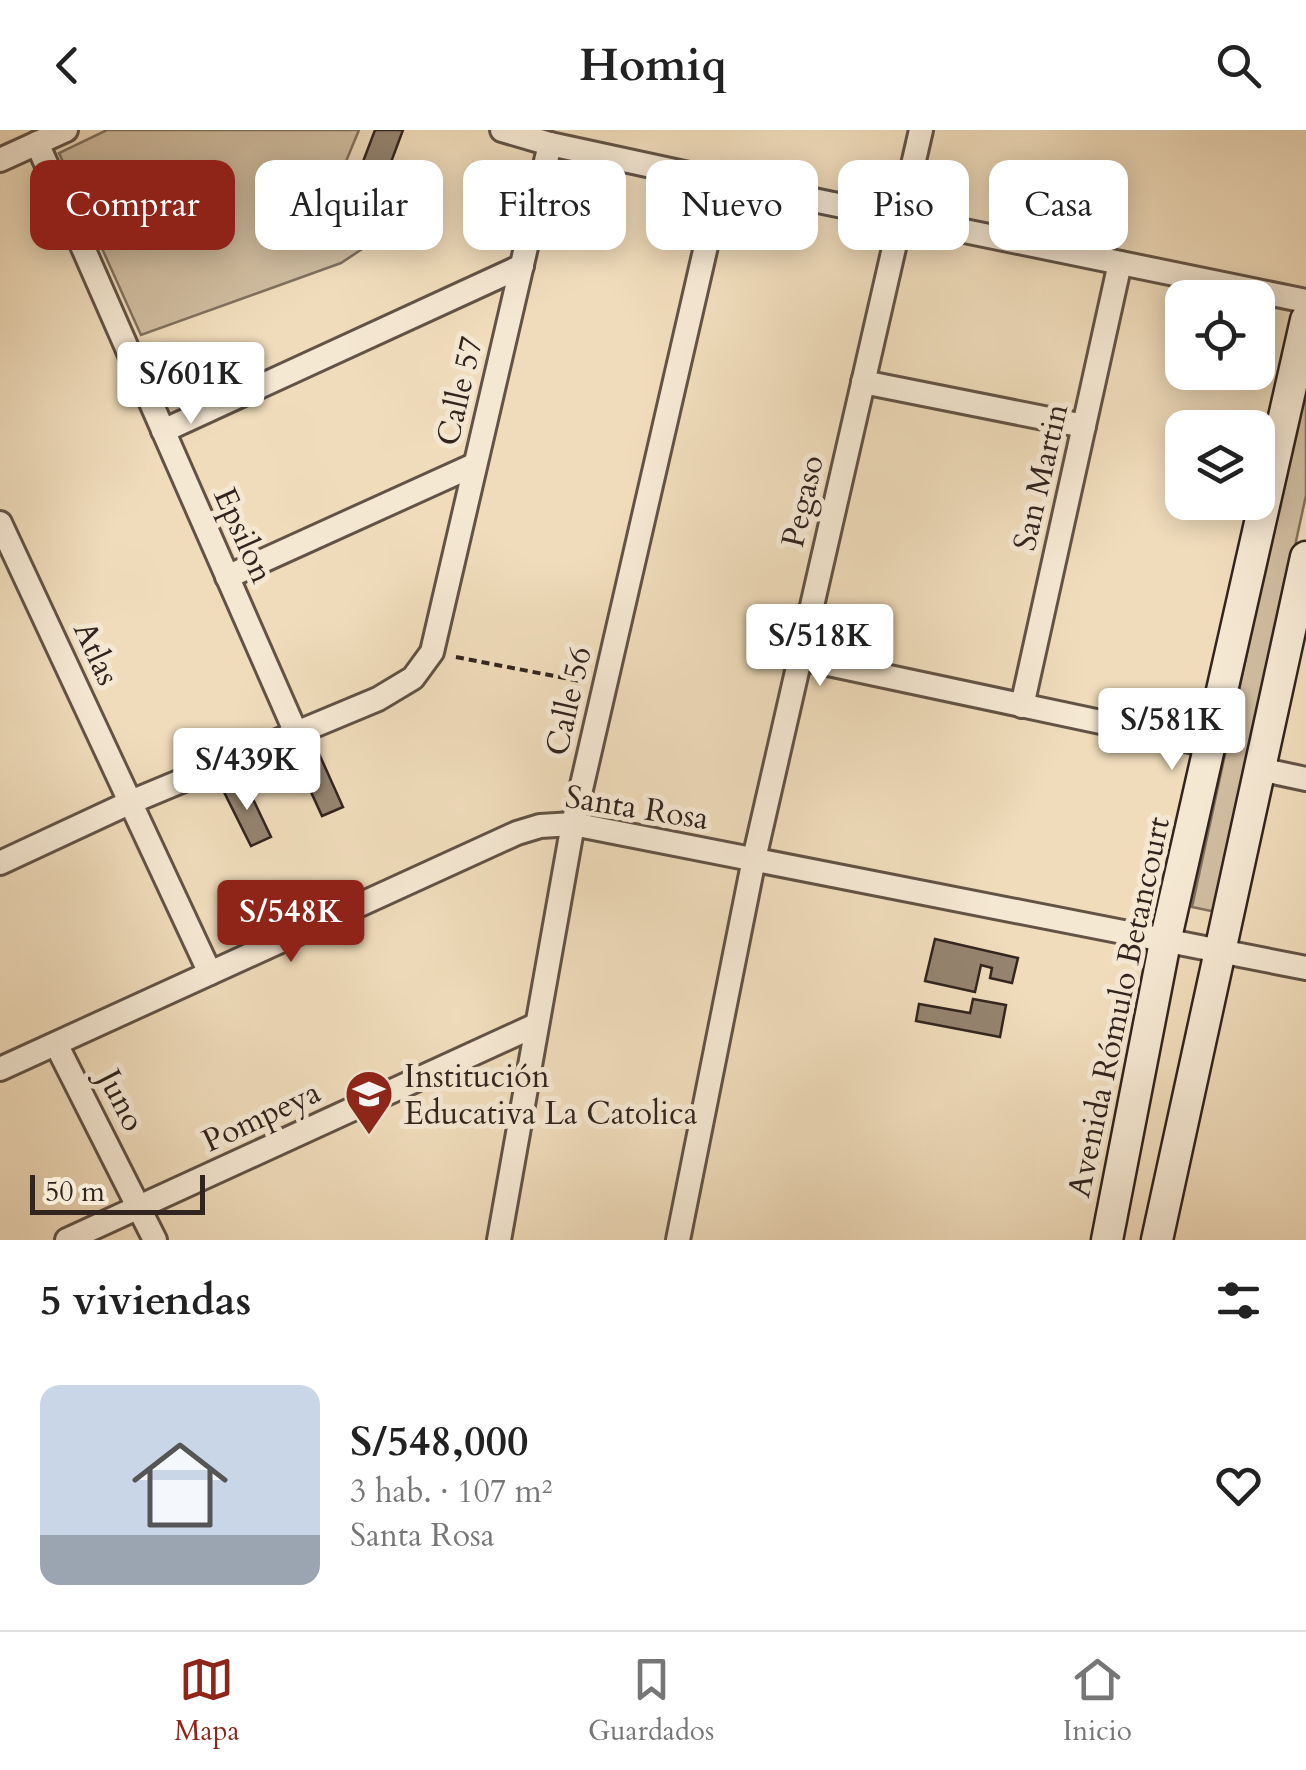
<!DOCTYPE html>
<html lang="es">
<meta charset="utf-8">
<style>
:root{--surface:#fff;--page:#f2f2f2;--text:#222;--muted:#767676;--line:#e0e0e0;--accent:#8f2418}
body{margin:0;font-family:Cardo,serif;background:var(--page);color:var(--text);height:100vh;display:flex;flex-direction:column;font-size:38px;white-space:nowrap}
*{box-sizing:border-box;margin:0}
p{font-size:32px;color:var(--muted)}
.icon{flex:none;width:55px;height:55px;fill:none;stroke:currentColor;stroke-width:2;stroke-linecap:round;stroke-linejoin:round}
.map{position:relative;height:1110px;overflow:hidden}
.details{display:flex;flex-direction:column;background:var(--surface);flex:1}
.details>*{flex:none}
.top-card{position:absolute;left:30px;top:30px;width:1248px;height:90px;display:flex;gap:20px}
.controls{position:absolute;left:1165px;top:150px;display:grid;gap:20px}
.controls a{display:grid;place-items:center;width:110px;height:110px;border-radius:20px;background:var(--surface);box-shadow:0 5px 25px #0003;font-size:50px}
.scale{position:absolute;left:30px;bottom:25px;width:175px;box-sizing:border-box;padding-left:10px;border:5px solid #32251f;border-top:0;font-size:28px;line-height:35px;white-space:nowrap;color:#32251f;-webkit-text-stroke:8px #f5e8d3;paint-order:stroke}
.price{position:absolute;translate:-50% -85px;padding:0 22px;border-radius:10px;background:#fff;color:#222;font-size:32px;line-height:65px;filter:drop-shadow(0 2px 5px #0008)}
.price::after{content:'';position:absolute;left:50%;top:60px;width:30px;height:22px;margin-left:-15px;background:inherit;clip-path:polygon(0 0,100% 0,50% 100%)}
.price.selected{background:var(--accent);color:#fff}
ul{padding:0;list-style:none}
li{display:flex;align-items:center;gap:30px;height:250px;padding:0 40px}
li span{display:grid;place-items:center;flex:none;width:280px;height:200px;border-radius:20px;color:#555}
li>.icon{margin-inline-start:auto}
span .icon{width:120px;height:120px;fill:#fffc;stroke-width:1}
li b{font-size:42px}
h2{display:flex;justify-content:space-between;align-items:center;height:120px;padding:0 40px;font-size:42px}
.chip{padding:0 35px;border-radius:20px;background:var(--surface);box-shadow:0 5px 25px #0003;font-size:35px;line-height:90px}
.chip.selected{background:var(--accent);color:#fff}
header{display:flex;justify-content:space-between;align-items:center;height:130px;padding:0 40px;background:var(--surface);font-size:45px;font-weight:700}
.dock{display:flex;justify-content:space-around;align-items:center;height:140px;border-top:2px solid var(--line);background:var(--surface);font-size:28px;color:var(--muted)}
.dock a{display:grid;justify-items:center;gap:5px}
.dock .selected{color:var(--accent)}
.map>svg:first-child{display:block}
</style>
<header><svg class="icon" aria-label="back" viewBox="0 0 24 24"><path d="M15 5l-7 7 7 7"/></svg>Homiq<svg class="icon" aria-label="search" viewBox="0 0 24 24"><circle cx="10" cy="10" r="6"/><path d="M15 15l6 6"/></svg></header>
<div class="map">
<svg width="1306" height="1110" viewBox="0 0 1306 1110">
<rect width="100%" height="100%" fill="#f0dcbb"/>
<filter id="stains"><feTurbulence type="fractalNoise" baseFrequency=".002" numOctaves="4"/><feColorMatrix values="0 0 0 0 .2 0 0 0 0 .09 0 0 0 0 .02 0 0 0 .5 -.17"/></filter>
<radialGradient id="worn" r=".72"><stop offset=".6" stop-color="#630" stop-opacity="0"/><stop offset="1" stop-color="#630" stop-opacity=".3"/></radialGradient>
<g fill="#d0bda0" stroke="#817160" stroke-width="2.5">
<polygon points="107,0 359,0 339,48 418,82 341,133 141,205 59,23"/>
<polygon points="1306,250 1306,365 1216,782 1192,777"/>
</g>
<g fill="#958470" stroke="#32251f" stroke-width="2.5">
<polygon points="375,0 403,0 378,67 353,58"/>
<polygon points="316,617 343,677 322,686 295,627"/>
<polygon points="244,650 271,707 251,716 223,660"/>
<polygon points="935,809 1018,828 1012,853 990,848 992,838 981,835 975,862 925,851"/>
<polygon points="973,869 1006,875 1000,907 916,891 919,874 970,883"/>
</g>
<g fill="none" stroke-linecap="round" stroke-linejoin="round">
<g stroke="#625346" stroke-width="28">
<g id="street">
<polyline points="502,0 550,14 721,51 1306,171"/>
<polyline points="37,13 296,603"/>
<polyline points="0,30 66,0"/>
<polyline points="863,252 1084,296"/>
<polyline points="163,301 522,136"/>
<polyline points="0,393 210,843"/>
<polyline points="227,447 474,335"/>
<polyline points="800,528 1209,615"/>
<polyline points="1022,576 1120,133"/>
<polyline points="1259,639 1306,649"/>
<polyline points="0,733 131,672 378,569 413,548 432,522 550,14"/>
<polyline points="56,914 155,1110"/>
<polyline points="0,939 517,703 540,696 573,694 1306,838"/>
<polyline points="67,1110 536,895"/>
<polyline points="499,1110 573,694 721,51"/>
<polyline points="678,1110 754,729 921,0"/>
</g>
</g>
<g stroke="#32251f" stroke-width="35">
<g id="secondary">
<polyline points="1107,1110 1165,812 1306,190"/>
<polyline points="1157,1110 1306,427"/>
</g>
</g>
<polyline stroke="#32251f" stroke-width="4" stroke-dasharray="8 5" stroke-linecap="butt" points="456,527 585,552"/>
<use href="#street" stroke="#f5e8d3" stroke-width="22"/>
<use href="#secondary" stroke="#f5e8d3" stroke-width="30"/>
</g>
<defs>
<g id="school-pin" transform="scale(2.5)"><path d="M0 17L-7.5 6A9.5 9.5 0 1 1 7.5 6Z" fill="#8f2418" stroke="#f5e8d3"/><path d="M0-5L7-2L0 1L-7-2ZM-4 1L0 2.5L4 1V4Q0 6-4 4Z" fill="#fff"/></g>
</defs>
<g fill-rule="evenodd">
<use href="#school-pin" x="369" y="964"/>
</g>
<g text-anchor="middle" stroke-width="10" stroke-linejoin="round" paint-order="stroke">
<g font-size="32" fill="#32251f" stroke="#f5e8d3">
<text transform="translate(459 261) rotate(-77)" y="11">Calle 57</text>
<text transform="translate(1040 347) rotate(-77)" y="11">San Martin</text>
<text transform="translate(802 371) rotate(-77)" y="11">Pegaso</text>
<text transform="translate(244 405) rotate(66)" y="11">Epsilon</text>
<text transform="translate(97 523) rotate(65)" y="11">Atlas</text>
<text transform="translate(568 571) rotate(-77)" y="11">Calle 56</text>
<text transform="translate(637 677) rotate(9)" y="11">Santa Rosa</text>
<text transform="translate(1118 877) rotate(-78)" y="11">Avenida Rómulo Betancourt</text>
<text transform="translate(122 970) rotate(63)" y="11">Juno</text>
<text transform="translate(261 986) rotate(-25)" y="11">Pompeya</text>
</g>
<g font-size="32" fill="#32251f" stroke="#f5e8d3" text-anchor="start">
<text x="404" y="957">Institución<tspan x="404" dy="37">Educativa La Catolica</tspan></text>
</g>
</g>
<rect width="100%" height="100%" filter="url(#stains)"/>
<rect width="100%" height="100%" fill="url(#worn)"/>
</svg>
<div class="controls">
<a><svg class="icon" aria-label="locate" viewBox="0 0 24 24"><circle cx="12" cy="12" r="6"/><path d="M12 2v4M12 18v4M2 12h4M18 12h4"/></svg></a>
<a><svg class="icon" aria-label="layers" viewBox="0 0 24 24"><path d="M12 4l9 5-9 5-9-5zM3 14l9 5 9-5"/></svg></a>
</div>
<div class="scale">50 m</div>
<b class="price" style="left:191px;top:297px">S/601K</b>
<b class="price" style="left:820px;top:559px">S/518K</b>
<b class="price" style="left:1172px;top:643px">S/581K</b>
<b class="price" style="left:247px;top:683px">S/439K</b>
<b class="price selected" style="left:291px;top:835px">S/548K</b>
<div class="top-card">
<a class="chip selected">Comprar</a>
<a class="chip">Alquilar</a>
<a class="chip">Filtros</a>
<a class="chip">Nuevo</a>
<a class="chip">Piso</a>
<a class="chip">Casa</a>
</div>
</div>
<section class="details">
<h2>5 viviendas<svg class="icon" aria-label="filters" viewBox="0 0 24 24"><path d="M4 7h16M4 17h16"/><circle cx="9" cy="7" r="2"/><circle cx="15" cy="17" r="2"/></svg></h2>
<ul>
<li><span style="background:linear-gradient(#c9d6e8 75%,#9aa5b1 0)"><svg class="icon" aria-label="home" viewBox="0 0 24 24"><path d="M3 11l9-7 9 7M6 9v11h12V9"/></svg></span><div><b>S/548,000</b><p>3 hab. · 107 m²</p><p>Santa Rosa</p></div><svg class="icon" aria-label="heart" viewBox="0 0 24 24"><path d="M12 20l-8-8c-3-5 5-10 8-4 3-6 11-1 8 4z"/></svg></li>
</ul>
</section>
<nav class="dock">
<a class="selected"><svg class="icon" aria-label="map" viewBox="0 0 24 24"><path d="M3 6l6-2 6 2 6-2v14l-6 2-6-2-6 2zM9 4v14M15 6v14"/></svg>Mapa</a>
<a><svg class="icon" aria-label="saved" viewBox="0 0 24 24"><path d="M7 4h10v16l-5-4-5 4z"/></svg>Guardados</a>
<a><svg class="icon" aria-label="home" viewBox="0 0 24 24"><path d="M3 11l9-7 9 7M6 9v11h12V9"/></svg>Inicio</a>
</nav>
